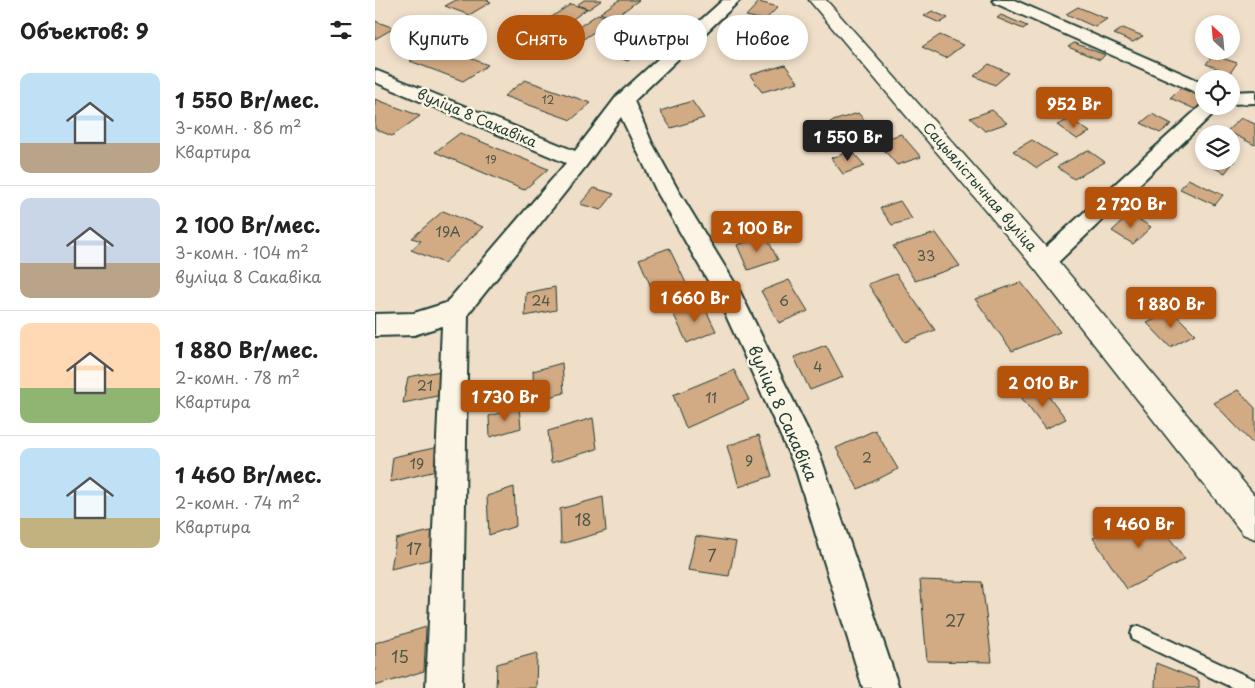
<!DOCTYPE html>
<html lang="ru">
<meta charset="utf-8">
<style>
:root{--surface:#fff;--page:#f2f2f2;--text:#222;--muted:#767676;--line:#e0e0e0;--accent:#b45309}
body{margin:0;font-family:"Playpen Sans",sans-serif;background:var(--page);color:var(--text);height:100vh;display:flex;flex-direction:column;font-size:19px;white-space:nowrap}
*{box-sizing:border-box;margin:0}
p{font-size:16px;color:var(--muted)}
.icon{flex:none;width:28px;height:28px;fill:none;stroke:currentColor;stroke-width:2;stroke-linecap:round;stroke-linejoin:round}
.map{position:relative;flex:1;overflow:hidden}
.sheet{display:flex;flex-direction:column;background:var(--surface);width:375px}
.sheet>*{flex:none}
.hud{position:absolute;left:15px;top:15px;width:475px;height:45px;display:flex;gap:10px}
.needle{width:32px;rotate:334deg}
.buttons{position:absolute;left:820px;top:15px;display:grid;gap:10px}
.buttons a{display:grid;place-items:center;width:45px;height:45px;border-radius:50%;background:var(--surface);box-shadow:0 2px 8px #0003;font-size:25px}
.price{position:absolute;translate:-50% -42px;padding:0 11px;border-radius:5px;background:var(--accent);color:#fff;font-size:16px;line-height:32px;filter:drop-shadow(0 1px 2px #0008)}
.price::after{content:'';position:absolute;left:50%;top:30px;width:15px;height:11px;margin-left:-8px;background:inherit;clip-path:polygon(0 0,100% 0,50% 100%)}
.price.current{background:#222;color:#fff}
ul{padding:0;list-style:none}
li{display:flex;align-items:center;gap:15px;height:125px;padding:0 20px}
li+li{border-top:1px solid var(--line)}
li span{display:grid;place-items:center;flex:none;width:140px;height:100px;border-radius:10px;color:#555}
li>.icon{margin-inline-start:auto}
span .icon{width:60px;height:60px;fill:#fffc;stroke-width:1}
li b{font-size:21px}
h2{display:flex;justify-content:space-between;align-items:center;height:60px;padding:0 20px;font-size:21px}
.tag{padding:0 18px;border-radius:22px;background:var(--surface);box-shadow:0 2px 8px #0003;font-size:18px;line-height:45px}
.tag.current{background:var(--accent);color:#fff}
main{display:flex;flex:1;min-height:0}
.map>svg:first-child{display:block}
</style>
<main>
<section class="sheet">
<h2>Объектов: 9<svg class="icon" aria-label="filters" viewBox="0 0 24 24"><path d="M4 7h16M4 17h16"/><circle cx="9" cy="7" r="2"/><circle cx="15" cy="17" r="2"/></svg></h2>
<ul>
<li><span style="background:linear-gradient(#bfe0f5 70%,#b9a48a 0)"><svg class="icon" aria-label="home" viewBox="0 0 24 24"><path d="M3 11l9-7 9 7M6 9v11h12V9"/></svg></span><div><b>1 550 Br/мес.</b><p>3-комн. · 86 m²</p><p>Квартира</p></div></li>
<li><span style="background:linear-gradient(#c9d6e8 65%,#b9a48a 0)"><svg class="icon" aria-label="home" viewBox="0 0 24 24"><path d="M3 11l9-7 9 7M6 9v11h12V9"/></svg></span><div><b>2 100 Br/мес.</b><p>3-комн. · 104 m²</p><p>вуліца 8 Сакавіка</p></div></li>
<li><span style="background:linear-gradient(#ffd9b3 65%,#8fb573 0)"><svg class="icon" aria-label="home" viewBox="0 0 24 24"><path d="M3 11l9-7 9 7M6 9v11h12V9"/></svg></span><div><b>1 880 Br/мес.</b><p>2-комн. · 78 m²</p><p>Квартира</p></div></li>
<li><span style="background:linear-gradient(#bfe0f5 70%,#c2b280 0)"><svg class="icon" aria-label="home" viewBox="0 0 24 24"><path d="M3 11l9-7 9 7M6 9v11h12V9"/></svg></span><div><b>1 460 Br/мес.</b><p>2-комн. · 74 m²</p><p>Квартира</p></div></li>
</ul>
</section>
<div class="map">
<svg width="880" height="688" viewBox="0 0 880 688">
<rect width="100%" height="100%" fill="#efdec8"/>
<filter id="ink" filterUnits="userSpaceOnUse"><feTurbulence type="fractalNoise" baseFrequency=".02" numOctaves="2"/><feDisplacementMap in="SourceGraphic" scale="10" xChannelSelector="R" yChannelSelector="G"/><feConvolveMatrix kernelMatrix="1 2 1 2 8 2 1 2 1" color-interpolation-filters="sRGB"/></filter>
<g filter="url(#ink)">
<g fill="#d2aa84" stroke="#1f3d34">
<polygon points="81,0 112,0 116,2 94,15 70,6"/>
<polygon points="209,0 227,0 214,9 202,5"/>
<polygon points="244,0 264,0 239,18 225,13"/>
<polygon points="384,2 403,7 390,20 371,16"/>
<polygon points="196,4 212,9 168,40 151,34"/>
<polygon points="703,7 732,19 720,27 691,14"/>
<polygon points="557,11 573,18 565,23 549,16"/>
<polygon points="223,14 238,19 201,44 186,39"/>
<polygon points="626,15 652,26 648,29 622,18"/>
<polygon points="275,17 297,23 253,61 230,54"/>
<polygon points="0,21 19,28 0,39"/>
<polygon points="748,28 768,36 758,42 739,34"/>
<polygon points="565,35 588,45 571,58 547,47"/>
<polygon points="699,43 730,55 725,60 693,47"/>
<polygon points="61,45 113,65 88,81 35,61"/>
<polygon points="838,55 862,63 855,73 831,64"/>
<polygon points="614,64 634,73 620,85 599,76"/>
<polygon points="410,65 423,82 387,92 375,75"/>
<polygon points="150,80 216,103 196,120 129,96"/>
<polygon points="805,88 829,98 829,102 822,110 795,98"/>
<polygon points="0,99 45,116 17,136 0,129"/>
<polygon points="317,101 329,118 296,128 285,111"/>
<polygon points="617,110 632,123 610,131 595,118"/>
<polygon points="483,113 491,122 462,132 455,122"/>
<polygon points="777,114 797,124 785,133 766,123"/>
<polygon points="866,118 880,124 880,145 852,131"/>
<polygon points="695,119 715,132 702,139 682,125"/>
<polygon points="85,133 173,169 149,190 60,152"/>
<polygon points="526,134 546,157 522,165 502,142"/>
<polygon points="657,140 681,155 662,168 638,151"/>
<polygon points="713,150 730,162 699,179 682,167"/>
<polygon points="477,151 490,166 468,174 456,158"/>
<polygon points="856,159 860,160 850,173 833,165 836,161 856,161"/>
<polygon points="813,179 848,195 840,205 805,189"/>
<polygon points="219,188 239,194 226,210 205,204"/>
<polygon points="525,201 537,219 517,225 505,208"/>
<polygon points="68,211 108,227 69,263 36,250 46,241 37,238"/>
<polygon points="755,214 776,227 758,244 737,231"/>
<polygon points="561,233 585,266 540,281 518,246"/>
<polygon points="391,236 403,260 373,270 362,245"/>
<polygon points="294,248 311,283 279,294 264,259"/>
<polygon points="521,274 560,330 530,342 493,284"/>
<polygon points="414,280 433,311 404,323 386,291"/>
<polygon points="646,282 685,332 637,351 600,299"/>
<polygon points="180,287 181,310 150,316 151,293"/>
<polygon points="328,304 341,331 312,343 299,315"/>
<polygon points="797,311 820,334 795,347 772,323"/>
<polygon points="451,345 468,377 435,390 419,357"/>
<polygon points="187,363 189,393 159,401 158,371"/>
<polygon points="71,370 67,395 28,403 33,377"/>
<polygon points="359,370 374,400 311,428 298,395"/>
<polygon points="667,387 691,419 670,429 646,397"/>
<polygon points="863,390 880,408 880,441 877,443 839,403"/>
<polygon points="144,407 146,428 115,437 114,416"/>
<polygon points="218,418 222,449 176,463 173,431"/>
<polygon points="500,430 523,469 483,489 461,448"/>
<polygon points="384,435 397,476 364,487 352,446"/>
<polygon points="68,446 65,470 15,482 18,457"/>
<polygon points="139,487 141,526 114,535 112,496"/>
<polygon points="228,497 231,531 186,544 185,509"/>
<polygon points="774,510 810,559 752,589 718,538"/>
<polygon points="60,530 57,559 16,569 21,539"/>
<polygon points="321,536 361,542 354,576 313,570"/>
<polygon points="545,580 607,582 617,662 552,661"/>
<polygon points="51,627 49,671 0,686 0,643"/>
<polygon points="162,653 161,688 121,688 122,664"/>
<polygon points="781,663 824,680 824,688 780,688"/>
</g>
<g fill="none" stroke-linecap="round" stroke-linejoin="round">
<g stroke="#1f3d34" stroke-width="4">
<polygon id="service" points="764,626 880,680 880,688 858,688 758,640 756,634 758,628"/>
</g>
<g stroke="#1f3d34" stroke-width="4">
<g id="minor">
<polygon points="348,0 365,0 259,101 277,143 303,190 364,290 445,455 524,688 488,688 420,467 344,300 282,192 246,117 211,166 93,314 87,688 51,688 67,326 39,335 0,336 0,314 39,313 71,303 191,163 0,82 0,70 200,151 242,96"/>
<polygon points="618,0 639,0 829,83 829,96 620,3"/>
<polygon points="880,91 880,103 856,104 856,92"/>
<polygon points="829,103 829,106 846,106 677,268 669,271 661,268 657,262 661,256"/>
</g>
</g>
<g stroke="#1f3d34" stroke-width="3">
<polygon id="tertiary" points="434,0 451,0 678,255 880,496 880,539 868,534 660,269"/>
</g>
<use href="#service" fill="#fcf5e5" fill-rule="evenodd"/>
<use href="#minor" fill="#fcf5e5" fill-rule="evenodd"/>
<use href="#tertiary" fill="#fcf5e5" fill-rule="evenodd"/>
</g>
</g>
<g text-anchor="middle" stroke-width="5" stroke-linejoin="round" paint-order="stroke">
<g font-size="11" fill="#4c5848">
<text x="173" y="104">12</text>
<text x="116" y="164">19</text>
</g>
<g font-size="14" fill="#1f3d34" stroke="#fcf5e5">
<text transform="translate(102 118) rotate(23)" y="5">вуліца 8 Сакавіка</text>
<text transform="translate(605 187) rotate(49)" y="5">Сацыялістычная вуліца</text>
</g>
<g font-size="14" fill="#4c5848">
<text x="73" y="237">19А</text>
<text x="551" y="261">33</text>
<text x="166" y="306">24</text>
<text x="409" y="306">6</text>
<text x="443" y="372">4</text>
<text x="50" y="391">21</text>
<text x="336" y="403">11</text>
<text x="492" y="463">2</text>
<text x="374" y="466">9</text>
<text x="42" y="469">19</text>
</g>
<g font-size="16" fill="#1f3d34" stroke="#fcf5e5">
<text transform="translate(408 413) rotate(66)" y="6">вуліца 8 Сакавіка</text>
</g>
<g font-size="16" fill="#4c5848">
<text x="208" y="526">18</text>
<text x="39" y="555">17</text>
<text x="337" y="562">7</text>
<text x="580" y="627">27</text>
<text x="25" y="663">15</text>
</g>
</g>
</svg>
<div class="buttons">
<a><svg class="needle" viewBox="-14 -14 28 28"><path d="M0-13l5 13h-10z" fill="#e53935"/><path d="M0 13l5-13h-10z" fill="#767676"/></svg></a>
<a><svg class="icon" aria-label="locate" viewBox="0 0 24 24"><circle cx="12" cy="12" r="6"/><path d="M12 2v4M12 18v4M2 12h4M18 12h4"/></svg></a>
<a><svg class="icon" aria-label="layers" viewBox="0 0 24 24"><path d="M12 4l9 5-9 5-9-5zM3 14l9 5 9-5"/></svg></a>
</div>
<b class="price" style="left:699px;top:129px">952 Br</b>
<b class="price current" style="left:473px;top:162px">1 550 Br</b>
<b class="price" style="left:756px;top:229px">2 720 Br</b>
<b class="price" style="left:382px;top:253px">2 100 Br</b>
<b class="price" style="left:320px;top:323px">1 660 Br</b>
<b class="price" style="left:796px;top:329px">1 880 Br</b>
<b class="price" style="left:668px;top:408px">2 010 Br</b>
<b class="price" style="left:130px;top:422px">1 730 Br</b>
<b class="price" style="left:764px;top:549px">1 460 Br</b>
<div class="hud">
<a class="tag">Купить</a>
<a class="tag current">Снять</a>
<a class="tag">Фильтры</a>
<a class="tag">Новое</a>
</div>
</div>
</main>
